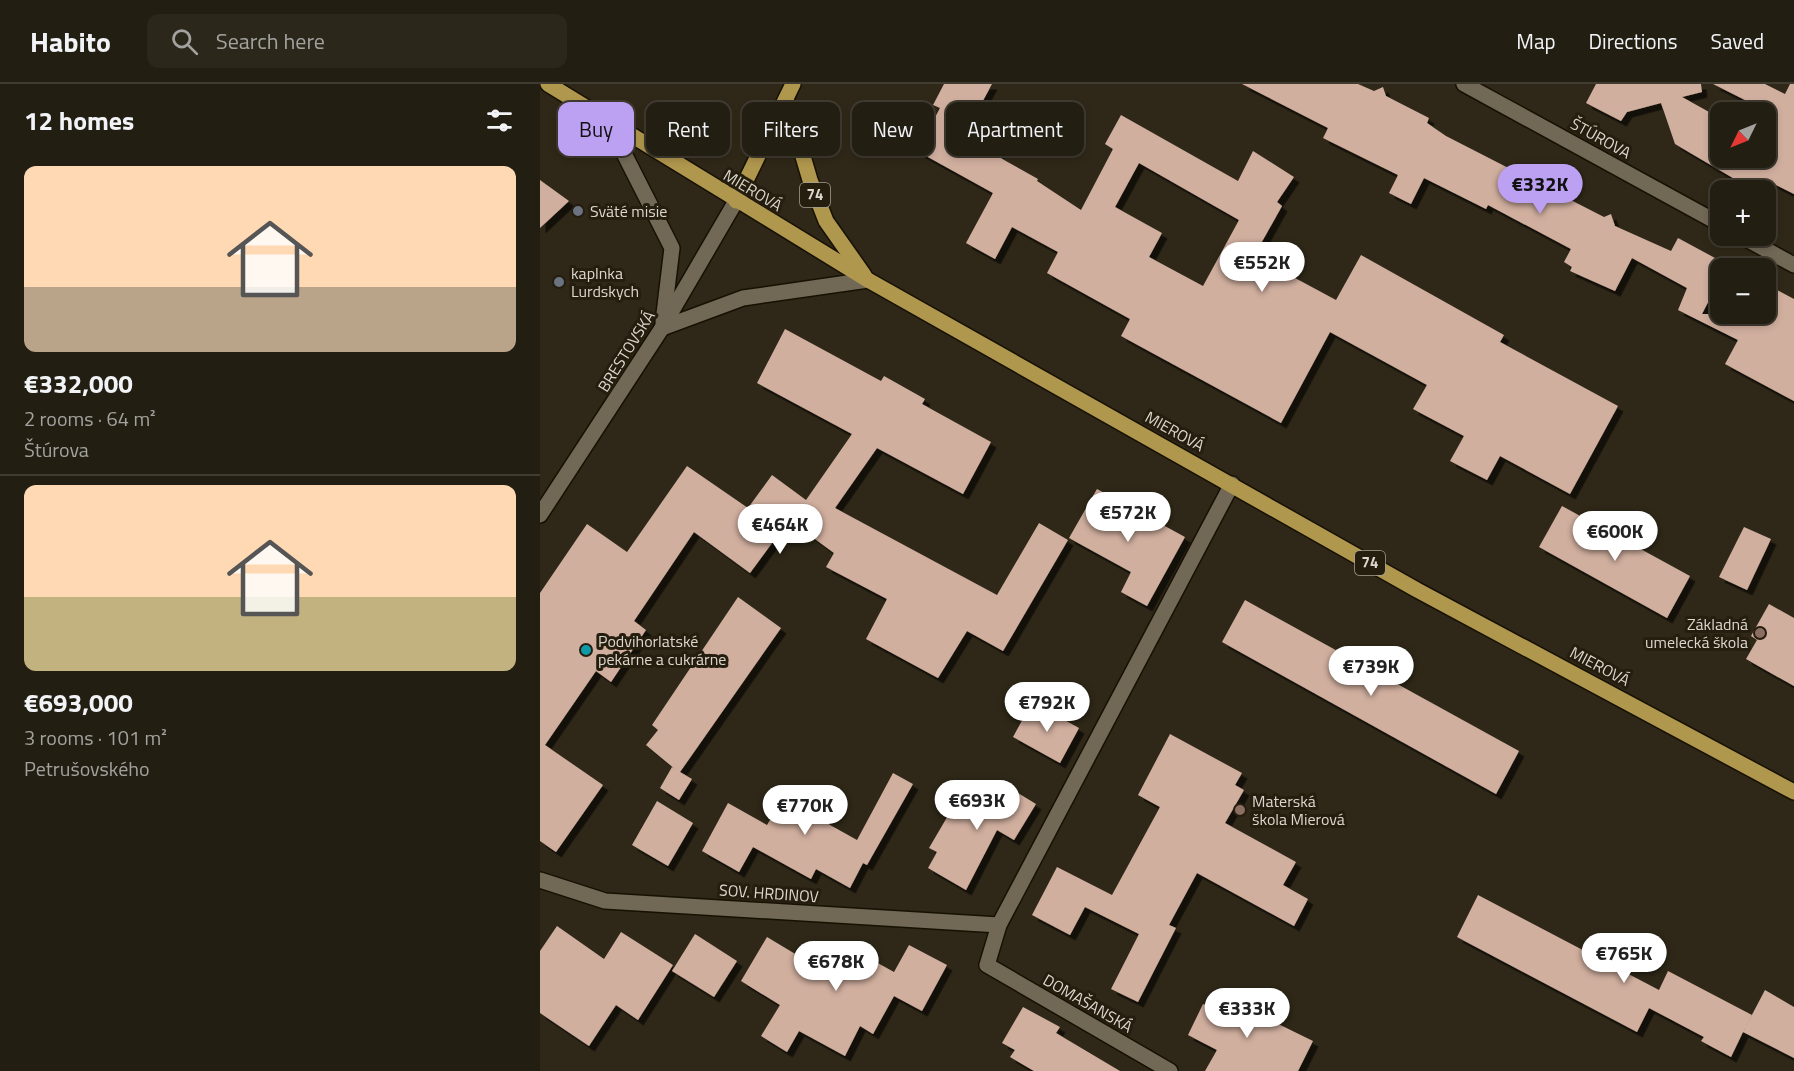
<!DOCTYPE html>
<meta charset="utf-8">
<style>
:root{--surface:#231e12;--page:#2b271b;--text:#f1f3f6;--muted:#a3a29f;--line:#403c32;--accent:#bca0f2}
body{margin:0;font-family:"Titillium Web",sans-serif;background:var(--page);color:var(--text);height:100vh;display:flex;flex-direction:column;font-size:22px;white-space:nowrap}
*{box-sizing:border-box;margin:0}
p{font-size:20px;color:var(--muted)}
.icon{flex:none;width:33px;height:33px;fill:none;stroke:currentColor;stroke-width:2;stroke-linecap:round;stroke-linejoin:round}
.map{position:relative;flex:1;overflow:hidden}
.side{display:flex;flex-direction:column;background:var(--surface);width:540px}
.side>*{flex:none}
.banner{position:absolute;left:18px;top:18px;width:570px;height:54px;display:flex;gap:12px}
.needle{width:39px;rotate:227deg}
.tools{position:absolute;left:1170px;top:18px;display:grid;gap:12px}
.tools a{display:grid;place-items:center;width:66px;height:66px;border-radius:12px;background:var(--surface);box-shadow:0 3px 9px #0003,0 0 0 2px var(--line);font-size:30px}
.price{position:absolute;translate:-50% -51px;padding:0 14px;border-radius:21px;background:#fff;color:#222;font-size:20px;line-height:39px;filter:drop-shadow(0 2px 3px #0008)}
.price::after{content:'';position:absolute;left:50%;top:36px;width:18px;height:14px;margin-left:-9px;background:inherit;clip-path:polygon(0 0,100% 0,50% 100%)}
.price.on{background:var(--accent);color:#111}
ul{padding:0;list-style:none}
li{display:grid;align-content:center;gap:12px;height:318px;padding:0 24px}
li+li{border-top:2px solid var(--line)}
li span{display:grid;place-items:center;height:186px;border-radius:12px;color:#555}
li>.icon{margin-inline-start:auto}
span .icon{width:108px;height:108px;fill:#fffc;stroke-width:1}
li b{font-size:26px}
h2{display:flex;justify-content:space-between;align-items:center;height:72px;padding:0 24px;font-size:26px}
.pill{padding:0 21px;border-radius:12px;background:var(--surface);box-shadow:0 3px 9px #0003,0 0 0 2px var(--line);font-size:21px;line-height:54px}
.pill.on{background:var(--accent);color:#111}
header{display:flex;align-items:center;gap:36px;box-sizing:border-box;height:84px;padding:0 30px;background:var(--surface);border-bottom:2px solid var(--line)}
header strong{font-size:28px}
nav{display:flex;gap:33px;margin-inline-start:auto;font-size:21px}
.search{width:420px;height:54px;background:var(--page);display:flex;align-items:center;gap:15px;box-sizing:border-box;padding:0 21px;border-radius:12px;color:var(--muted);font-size:22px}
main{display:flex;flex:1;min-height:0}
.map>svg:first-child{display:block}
</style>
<header>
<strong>Habito</strong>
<div class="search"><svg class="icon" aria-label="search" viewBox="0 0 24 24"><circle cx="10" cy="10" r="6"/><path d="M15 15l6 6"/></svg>Search here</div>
<nav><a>Map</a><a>Directions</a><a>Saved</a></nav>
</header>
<main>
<section class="side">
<h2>12 homes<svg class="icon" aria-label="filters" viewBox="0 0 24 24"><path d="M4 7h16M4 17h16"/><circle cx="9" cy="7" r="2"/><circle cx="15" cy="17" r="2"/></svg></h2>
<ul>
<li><span style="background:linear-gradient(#ffd9b3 65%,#b9a48a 0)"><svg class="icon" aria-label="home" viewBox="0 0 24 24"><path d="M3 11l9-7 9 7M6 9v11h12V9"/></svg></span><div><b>€332,000</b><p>2 rooms · 64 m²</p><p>Štúrova</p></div></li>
<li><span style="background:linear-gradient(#ffd9b3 60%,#c2b280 0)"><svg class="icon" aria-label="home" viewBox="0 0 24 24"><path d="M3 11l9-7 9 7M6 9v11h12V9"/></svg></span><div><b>€693,000</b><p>3 rooms · 101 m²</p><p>Petrušovského</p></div></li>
</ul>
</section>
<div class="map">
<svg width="1254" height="987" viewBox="0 0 1254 987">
<defs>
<filter id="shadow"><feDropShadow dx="5.5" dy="5.5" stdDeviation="0" flood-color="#0009"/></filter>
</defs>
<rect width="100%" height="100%" fill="#2f2818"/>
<g fill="#d1af9f" fill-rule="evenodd" filter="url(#shadow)">
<path d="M 404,0 L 452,0 L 432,37 L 465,59 L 457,72 L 498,95 L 497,97 L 541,126 L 573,65 L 565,60 L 581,31 L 698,97 L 713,67 L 754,93 L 737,118 L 742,122 L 714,172 L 796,216 L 821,171 L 964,251 L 960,258 L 1078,322 L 1030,410 L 960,372 L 947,396 L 910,377 L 924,352 L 873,325 L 887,301 L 790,248 L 741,339 L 581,252 L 590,235 L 507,189 L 518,168 L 472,143 L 455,175 L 426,159 L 453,109 L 377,67 L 400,24 L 393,21 ZM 599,79 L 699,136 L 663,202 L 609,173 L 622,149 L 575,123 Z"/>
<polygon points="702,0 818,0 834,7 843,3 846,12 889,34 887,39 906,52 1064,133 1071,130 1075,142 1131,167 1138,154 1188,181 1186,184 1180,184 1180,195 1162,230 1226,230 1226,200 1254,215 1254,317 1185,280 1198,256 1138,226 1147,204 1092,174 1075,207 1030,187 1032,183 1024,178 1031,165 948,121 946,125 884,94 871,120 849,109 858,91 783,54 788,44"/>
<polygon points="1056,0 1161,0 1162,8 1142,13 1180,34 1180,74 1226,74 1226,50 1235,31 1173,0 1225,0 1245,10 1250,0 1254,0 1254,110 1232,99 1228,106 1194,106 1198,97 1135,60 1121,19 1087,28 1081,37 1046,19"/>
<polygon points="0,96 29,117 0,144"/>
<polygon points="245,245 341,297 344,292 385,315 382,320 451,358 423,410 337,364 295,424 457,511 499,439 528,456 463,567 427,547 398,594 326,555 347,515 286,483 294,469 249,436 210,489 154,448 94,537 106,546 71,598 56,587 5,661 63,701 16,768 0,757 0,509 47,440 87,468 147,382 208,424 232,391 266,416 312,350 217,299"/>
<polygon points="557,405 645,453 607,522 581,508 591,488 529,454"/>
<polygon points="1022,422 1150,492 1127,534 999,463"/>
<polygon points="1204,443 1231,455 1207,506 1179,493"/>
<polygon points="198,513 241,544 140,688 152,695 139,716 120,704 132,683 135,685 106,661 118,646 112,641"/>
<polygon points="705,516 979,667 956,710 682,558"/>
<polygon points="1229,520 1254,534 1254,602 1206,575 1217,556 1211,552"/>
<polygon points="496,620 539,644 520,679 473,653 485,631 489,633"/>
<polygon points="630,650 702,689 695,701 704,706 685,739 756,778 743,801 768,815 754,842 657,789 629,841 636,844 598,918 571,905 599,850 545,823 530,851 492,831 517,783 572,811 620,723 598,711"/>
<polygon points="353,689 373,700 327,781 323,779 310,804 276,785 271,795 213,763 199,788 162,767 188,719 227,741 247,706 279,725 274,732 317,756"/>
<polygon points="457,696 496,720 474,756 457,746 426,806 388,784 397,768 389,764 423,706 444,718"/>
<polygon points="117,717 153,739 128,782 92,761"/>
<polygon points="938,811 1119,906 1128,887 1212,931 1204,946 1225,906 1254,923 1254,974 1203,948 1191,973 1161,957 1164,953 1109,924 1097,948 917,853"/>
<polygon points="17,842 64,875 81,848 133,881 98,936 76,921 49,962 0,929 0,867"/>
<polygon points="155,850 197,877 174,913 132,887"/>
<polygon points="227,853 282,886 298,857 354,888 369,861 407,881 382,927 354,912 333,950 320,942 305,972 259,947 247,968 221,952 240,921 201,897"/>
<polygon points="673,908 773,957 758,987 665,987 677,966 648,951 663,920 666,921"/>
<polygon points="483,923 520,943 516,949 580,987 494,987 470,973 475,966 462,959"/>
</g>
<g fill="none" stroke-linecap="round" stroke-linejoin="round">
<g stroke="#171103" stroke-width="18">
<g id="minor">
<polyline points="924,0 1180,140"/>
<polyline points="1201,152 1254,181"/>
<polyline points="0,796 65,817 459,841"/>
<polyline points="630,987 447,881 459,841 692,400"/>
</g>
</g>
<g stroke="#171103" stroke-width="18">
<g id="tertiary">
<polyline points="68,38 132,164 123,238"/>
<polyline points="122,244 203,214 328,196"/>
<polyline points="0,431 122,244 196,117"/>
</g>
</g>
<g stroke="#171103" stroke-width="18">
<g id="primary">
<polyline points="8,0 328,196 877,506 1254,708"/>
<polyline points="246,15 270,96 286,137 324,191"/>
<polyline points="196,117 253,0"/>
</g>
</g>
<use href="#minor" stroke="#716856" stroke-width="15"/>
<use href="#tertiary" stroke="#716856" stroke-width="15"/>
<use href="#primary" stroke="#b0974e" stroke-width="15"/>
</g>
<g fill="#6b7280" stroke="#251e0f" stroke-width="2">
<circle cx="38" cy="127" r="6"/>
<circle cx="19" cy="198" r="6"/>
</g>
<g fill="#8d6e63" stroke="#251e0f" stroke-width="2">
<circle cx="1220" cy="549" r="6"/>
<circle cx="700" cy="726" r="6"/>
</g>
<circle fill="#0f9aa8" stroke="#251e0f" stroke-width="2" cx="46" cy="566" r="6"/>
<g text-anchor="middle" stroke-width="6" stroke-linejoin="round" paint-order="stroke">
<g fill="#251e0f" stroke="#a5a094" stroke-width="1.5">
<rect x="260" y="99" width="30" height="24" rx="4.5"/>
<rect x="815" y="467" width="30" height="24" rx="4.5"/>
</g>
<g font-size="15" font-weight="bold" fill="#dcd7cd">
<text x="275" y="116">74</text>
<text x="830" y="484">74</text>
</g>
<g font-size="16" fill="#dcd7cd" stroke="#251e0f">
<text transform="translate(1061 54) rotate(29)" y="6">ŠTÚROVA</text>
<text transform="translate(213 106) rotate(31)" y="6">MIEROVÁ</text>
<text transform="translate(86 267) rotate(-58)" y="6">BRESTOVSKÁ</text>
<text transform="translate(635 347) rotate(29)" y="6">MIEROVÁ</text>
<text transform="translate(1060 582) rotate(28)" y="6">MIEROVÁ</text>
<text transform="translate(229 809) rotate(4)" y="6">SOV. HRDINOV</text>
<text transform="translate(548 919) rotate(30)" y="6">DOMAŠANSKÁ</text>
</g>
<g font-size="16" fill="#dcd7cd" stroke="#251e0f" text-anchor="start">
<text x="50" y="133">Sväté misie</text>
<text x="31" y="195">kaplnka<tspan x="31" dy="18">Lurdskych</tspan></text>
<text x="1208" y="546" text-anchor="end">Základná<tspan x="1208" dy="18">umelecká škola</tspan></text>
<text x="58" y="563">Podvihorlatské<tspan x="58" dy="18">pekárne a cukrárne</tspan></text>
<text x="712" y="723">Materská<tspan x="712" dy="18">škola Mierová</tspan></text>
</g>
</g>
</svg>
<div class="tools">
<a><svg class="needle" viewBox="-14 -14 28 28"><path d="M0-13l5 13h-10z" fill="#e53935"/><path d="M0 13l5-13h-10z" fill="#a3a29f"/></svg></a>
<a>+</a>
<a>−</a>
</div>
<b class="price on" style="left:1000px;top:131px">€332K</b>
<b class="price" style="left:722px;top:209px">€552K</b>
<b class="price" style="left:588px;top:459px">€572K</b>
<b class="price" style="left:240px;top:471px">€464K</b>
<b class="price" style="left:1075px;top:478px">€600K</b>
<b class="price" style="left:831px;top:613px">€739K</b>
<b class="price" style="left:507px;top:649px">€792K</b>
<b class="price" style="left:437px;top:747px">€693K</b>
<b class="price" style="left:265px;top:752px">€770K</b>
<b class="price" style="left:1084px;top:900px">€765K</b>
<b class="price" style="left:296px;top:908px">€678K</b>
<b class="price" style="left:707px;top:955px">€333K</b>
<div class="banner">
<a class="pill on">Buy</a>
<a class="pill">Rent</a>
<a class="pill">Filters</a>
<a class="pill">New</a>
<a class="pill">Apartment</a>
</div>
</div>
</main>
